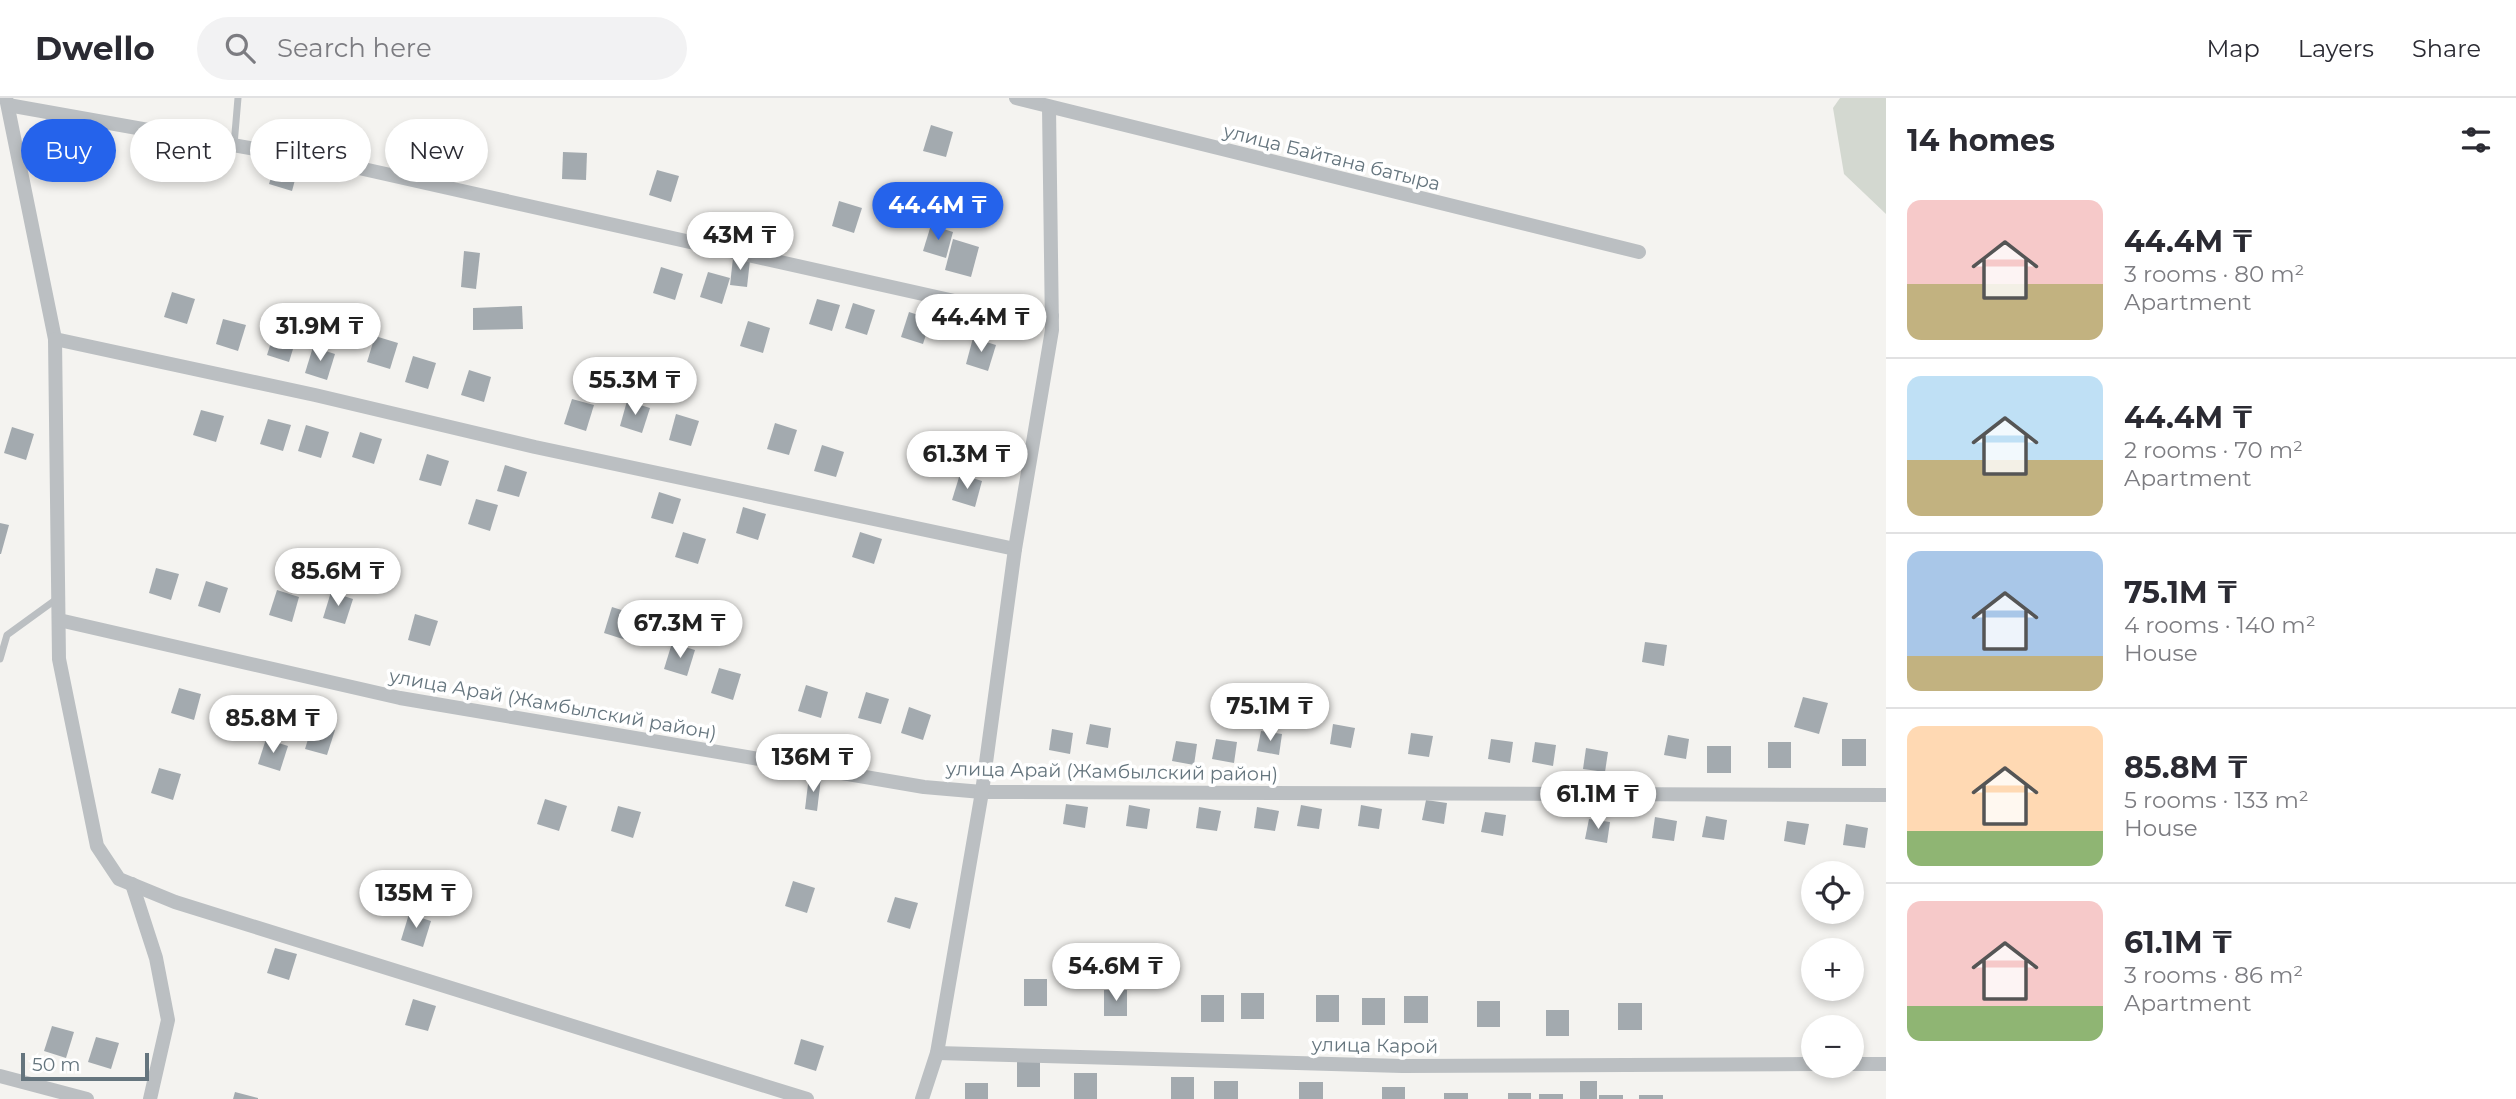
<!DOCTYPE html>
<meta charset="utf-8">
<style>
:root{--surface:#fff;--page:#f2f2f3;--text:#2b2b33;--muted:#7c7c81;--line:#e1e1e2;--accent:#2563eb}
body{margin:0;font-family:Montserrat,sans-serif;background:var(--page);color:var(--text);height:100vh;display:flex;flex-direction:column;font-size:26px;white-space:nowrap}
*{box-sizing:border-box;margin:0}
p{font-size:23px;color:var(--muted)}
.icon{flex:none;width:38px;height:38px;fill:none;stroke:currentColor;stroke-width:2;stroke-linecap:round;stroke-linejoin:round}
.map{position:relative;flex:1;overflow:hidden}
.side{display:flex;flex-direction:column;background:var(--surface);width:630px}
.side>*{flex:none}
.guide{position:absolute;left:21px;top:21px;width:665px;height:63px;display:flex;gap:14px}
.fabs{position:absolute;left:1801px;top:763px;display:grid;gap:14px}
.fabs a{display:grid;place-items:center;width:63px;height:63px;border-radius:50%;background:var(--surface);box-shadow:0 4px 10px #0003;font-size:35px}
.scale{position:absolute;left:21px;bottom:18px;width:128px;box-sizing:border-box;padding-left:7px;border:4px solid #65757e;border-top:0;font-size:19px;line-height:24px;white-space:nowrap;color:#65757e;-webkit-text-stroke:5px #fff;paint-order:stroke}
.price{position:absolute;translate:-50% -60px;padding:0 16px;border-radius:24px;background:#fff;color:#222;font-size:23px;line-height:46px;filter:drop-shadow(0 2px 4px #0008)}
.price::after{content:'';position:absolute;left:50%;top:42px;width:21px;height:16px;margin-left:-10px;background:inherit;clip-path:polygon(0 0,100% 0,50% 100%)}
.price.current{background:var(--accent);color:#fff}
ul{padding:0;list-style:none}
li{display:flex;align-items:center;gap:21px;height:175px;padding:0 21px}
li+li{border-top:2px solid var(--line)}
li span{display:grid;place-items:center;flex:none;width:196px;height:140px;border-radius:14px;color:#555}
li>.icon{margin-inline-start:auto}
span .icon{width:84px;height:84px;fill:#fffc;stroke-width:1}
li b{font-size:30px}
h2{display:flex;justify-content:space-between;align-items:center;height:84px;padding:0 21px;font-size:30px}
.pill{padding:0 24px;border-radius:32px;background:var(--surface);box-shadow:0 4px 10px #0003;font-size:24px;line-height:63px}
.pill.current{background:var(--accent);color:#fff}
header{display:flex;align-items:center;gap:42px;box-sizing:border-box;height:98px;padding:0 35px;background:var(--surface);border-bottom:2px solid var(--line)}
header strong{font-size:33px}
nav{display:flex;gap:38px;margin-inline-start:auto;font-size:24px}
.search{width:490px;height:63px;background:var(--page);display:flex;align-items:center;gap:18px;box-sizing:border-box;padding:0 24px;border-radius:38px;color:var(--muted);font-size:26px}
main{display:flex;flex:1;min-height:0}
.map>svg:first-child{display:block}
</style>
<header>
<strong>Dwello</strong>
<div class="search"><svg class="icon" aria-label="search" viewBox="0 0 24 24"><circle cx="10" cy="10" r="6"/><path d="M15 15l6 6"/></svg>Search here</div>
<nav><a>Map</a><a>Layers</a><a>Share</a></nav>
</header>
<main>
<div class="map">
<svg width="1886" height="1001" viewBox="0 0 1886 1001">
<rect width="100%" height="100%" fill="#f4f3f0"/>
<polygon fill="#d3d8d0" points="1840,0 1886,0 1886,116 1844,76 1833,10"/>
<g fill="#a3aaaf">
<polygon points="402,27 424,34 417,59 394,53"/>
<polygon points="931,27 953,34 946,59 923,53"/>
<polygon points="563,54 587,55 586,82 562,81"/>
<polygon points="277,60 299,67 292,93 269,86"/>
<polygon points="657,72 679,78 671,104 649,97"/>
<polygon points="839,103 862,110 854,135 832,128"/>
<polygon points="931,127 953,134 946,160 923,153"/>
<polygon points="953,141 979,149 971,179 945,172"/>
<polygon points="464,153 480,155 476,191 461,189"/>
<polygon points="733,160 750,162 747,189 730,187"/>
<polygon points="661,169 683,176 675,202 653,195"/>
<polygon points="708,174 730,180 722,206 700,199"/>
<polygon points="172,194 195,201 187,226 164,219"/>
<polygon points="817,201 840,207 832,233 809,226"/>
<polygon points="853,205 875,212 867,237 845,230"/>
<polygon points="522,208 523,231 473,232 473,210"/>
<polygon points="909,214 931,221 923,246 901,239"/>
<polygon points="223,221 246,227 238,253 216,246"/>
<polygon points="748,223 770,230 763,255 740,248"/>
<polygon points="275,232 297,238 289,264 267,257"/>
<polygon points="375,238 398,245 390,271 367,264"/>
<polygon points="973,240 996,247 988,273 966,266"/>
<polygon points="313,249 335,256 327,282 305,275"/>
<polygon points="413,258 436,265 428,291 405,284"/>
<polygon points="469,272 491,279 484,304 461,297"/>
<polygon points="572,301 594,307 586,333 564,326"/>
<polygon points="627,303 650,310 642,335 620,328"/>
<polygon points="201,312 224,318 216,344 193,337"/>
<polygon points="676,316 699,323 691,348 669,342"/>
<polygon points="268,321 291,327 283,353 260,346"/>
<polygon points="775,325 797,332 789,357 767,351"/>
<polygon points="306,327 329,334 321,360 298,353"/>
<polygon points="12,329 34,336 26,362 4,355"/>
<polygon points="360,334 382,341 374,366 352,359"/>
<polygon points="822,347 844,354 836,379 814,373"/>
<polygon points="427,356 449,363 441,388 419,382"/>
<polygon points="505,367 527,374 519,399 497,393"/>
<polygon points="960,376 982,383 975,409 952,402"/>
<polygon points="659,394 681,401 673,426 651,420"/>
<polygon points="476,401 498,407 490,433 468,426"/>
<polygon points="743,409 766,416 758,442 736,435"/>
<polygon points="0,425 9,427 1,456 0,456"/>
<polygon points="683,434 706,441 698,466 675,459"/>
<polygon points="860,434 882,441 874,466 852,459"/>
<polygon points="156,470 179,476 171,502 149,495"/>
<polygon points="206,483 228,490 220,515 198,508"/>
<polygon points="277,492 299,499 292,524 269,517"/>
<polygon points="331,494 353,501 345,526 323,520"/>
<polygon points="612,509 634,516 626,542 604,535"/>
<polygon points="415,516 438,523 430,548 408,542"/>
<polygon points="1645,544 1667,547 1664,568 1642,564"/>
<polygon points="672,545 695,552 687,578 664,571"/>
<polygon points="719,570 741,576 733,602 711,595"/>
<polygon points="806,587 828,594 821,620 798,613"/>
<polygon points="179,590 201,596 194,622 171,615"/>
<polygon points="866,594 889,601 881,626 858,620"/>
<polygon points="1803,599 1828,605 1819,636 1794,629"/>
<polygon points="909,609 931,617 923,642 901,635"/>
<polygon points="313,625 335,632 327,657 305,651"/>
<polygon points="1090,626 1111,630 1108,650 1086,646"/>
<polygon points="1333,626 1355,630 1351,650 1330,646"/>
<polygon points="1052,631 1073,635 1070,656 1049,652"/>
<polygon points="1261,633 1282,636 1279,657 1257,653"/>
<polygon points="1411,635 1433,638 1429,659 1408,656"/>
<polygon points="1668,637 1689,641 1686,661 1664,657"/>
<polygon points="266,641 288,648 280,673 258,666"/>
<polygon points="1216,641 1237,644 1234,665 1212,661"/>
<polygon points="1491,641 1513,644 1510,665 1488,661"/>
<rect x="1842" y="641" width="24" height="27"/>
<polygon points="1176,643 1197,646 1194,667 1172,663"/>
<polygon points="1535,644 1556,647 1553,668 1532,664"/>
<rect x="1768" y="644" width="23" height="26"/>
<rect x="1707" y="648" width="24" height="27"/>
<polygon points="1586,650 1608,654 1605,674 1583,671"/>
<polygon points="159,670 181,676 173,702 151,695"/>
<polygon points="809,678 821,680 817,713 805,711"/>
<polygon points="545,701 567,708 559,733 537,726"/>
<polygon points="1426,702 1447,705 1444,726 1422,722"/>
<polygon points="1066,706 1088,709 1085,730 1063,726"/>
<polygon points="1129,707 1150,711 1147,731 1126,728"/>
<polygon points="1301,707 1322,711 1319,731 1297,728"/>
<polygon points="1361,707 1382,711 1379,731 1358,728"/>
<polygon points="618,708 641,714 633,740 611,733"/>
<polygon points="1199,709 1221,713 1217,733 1196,730"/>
<polygon points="1257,709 1279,713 1275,733 1254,730"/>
<polygon points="1485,714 1506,717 1503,738 1481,734"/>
<polygon points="1706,718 1727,722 1724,742 1702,739"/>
<polygon points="1655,719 1677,723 1674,743 1652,740"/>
<polygon points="1589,721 1610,724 1607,745 1585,741"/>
<polygon points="1787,723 1809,726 1805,747 1784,743"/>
<polygon points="1846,726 1868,730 1865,750 1843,747"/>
<polygon points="793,783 815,790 807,815 785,808"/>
<polygon points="895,799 918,805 910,831 887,824"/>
<polygon points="409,816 431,823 423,849 401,842"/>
<polygon points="275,850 297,856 289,882 267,875"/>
<rect x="1024" y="881" width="23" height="27"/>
<rect x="1104" y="892" width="23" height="26"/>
<rect x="1241" y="895" width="23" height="26"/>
<rect x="1201" y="897" width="23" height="27"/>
<rect x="1316" y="897" width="23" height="27"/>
<rect x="1404" y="898" width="24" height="27"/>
<rect x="1362" y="900" width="23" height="27"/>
<polygon points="413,901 436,908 428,933 405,927"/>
<rect x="1477" y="903" width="23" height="26"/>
<rect x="1618" y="905" width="24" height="27"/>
<rect x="1546" y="912" width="23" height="26"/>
<polygon points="52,928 74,934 66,960 44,953"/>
<polygon points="96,939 119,945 111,971 88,964"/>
<polygon points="801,941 824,948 816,973 794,966"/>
<rect x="1017" y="963" width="23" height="26"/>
<rect x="1074" y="975" width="23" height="26"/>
<rect x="1171" y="979" width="23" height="22"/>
<rect x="1214" y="983" width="24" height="18"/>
<rect x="1580" y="983" width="17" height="18"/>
<rect x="1299" y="984" width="24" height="17"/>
<rect x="965" y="985" width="23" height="16"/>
<rect x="1382" y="989" width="23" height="12"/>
<polygon points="235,994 258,1000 258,1001 233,1001"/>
<rect x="1444" y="995" width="24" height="6"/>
<rect x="1508" y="995" width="23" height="6"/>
<rect x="1539" y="996" width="24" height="5"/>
<rect x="1599" y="997" width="24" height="4"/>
<rect x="1639" y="997" width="24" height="4"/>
</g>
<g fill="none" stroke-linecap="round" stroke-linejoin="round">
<g stroke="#bbbfc2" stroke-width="7">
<polyline points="234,47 238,0"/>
<polyline points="0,561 7,537 58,500"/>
</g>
<g stroke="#bbbfc2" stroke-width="14">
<polyline points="6,0 55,241 315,297 535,349 1015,451"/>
<polyline points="1016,0 1639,154"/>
<polyline points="8,7 350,68 1008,215 1052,218"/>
<polyline points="55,241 59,561 97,748 119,781 175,804 807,1001"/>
<polyline points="59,522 400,600 924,689 982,694 1886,697"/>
<polyline points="132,786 156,860 168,922 150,1001"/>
<polyline points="937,955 1402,968 1813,966"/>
<polyline points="1852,966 1886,966"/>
<polyline points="0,978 87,1001"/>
<polyline points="922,1001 937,955 982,694 1015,451 1052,232 1049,9"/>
</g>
</g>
<g text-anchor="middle" stroke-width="7" stroke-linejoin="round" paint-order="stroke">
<g font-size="19" fill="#65757e" stroke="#fff">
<text transform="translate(1332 59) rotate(14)" y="7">улица Байтана батыра</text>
<text transform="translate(553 606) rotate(10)" y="7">улица Арай (Жамбылский район)</text>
<text transform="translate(1112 673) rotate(1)" y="7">улица Арай (Жамбылский район)</text>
<text transform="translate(1375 947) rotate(1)" y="7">улица Карой</text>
</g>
</g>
</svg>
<div class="fabs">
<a><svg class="icon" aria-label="locate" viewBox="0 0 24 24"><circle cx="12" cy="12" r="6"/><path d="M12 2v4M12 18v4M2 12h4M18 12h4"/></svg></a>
<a>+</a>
<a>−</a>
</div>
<div class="scale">50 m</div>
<b class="price current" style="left:938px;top:144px">44.4M ₸</b>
<b class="price" style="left:740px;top:174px">43M ₸</b>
<b class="price" style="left:981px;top:256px">44.4M ₸</b>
<b class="price" style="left:320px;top:265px">31.9M ₸</b>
<b class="price" style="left:635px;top:319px">55.3M ₸</b>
<b class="price" style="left:967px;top:393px">61.3M ₸</b>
<b class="price" style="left:338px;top:510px">85.6M ₸</b>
<b class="price" style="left:680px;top:562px">67.3M ₸</b>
<b class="price" style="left:1270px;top:645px">75.1M ₸</b>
<b class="price" style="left:273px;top:657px">85.8M ₸</b>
<b class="price" style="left:813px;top:696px">136M ₸</b>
<b class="price" style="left:1598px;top:733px">61.1M ₸</b>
<b class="price" style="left:416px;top:832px">135M ₸</b>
<b class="price" style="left:1116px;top:905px">54.6M ₸</b>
<div class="guide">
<a class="pill current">Buy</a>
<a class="pill">Rent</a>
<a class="pill">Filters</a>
<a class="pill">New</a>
</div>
</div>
<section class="side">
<h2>14 homes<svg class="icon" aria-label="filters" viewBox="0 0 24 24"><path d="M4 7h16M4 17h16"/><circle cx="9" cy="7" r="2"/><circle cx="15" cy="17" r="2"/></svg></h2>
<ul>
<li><span style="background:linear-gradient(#f6c9c9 60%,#c2b280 0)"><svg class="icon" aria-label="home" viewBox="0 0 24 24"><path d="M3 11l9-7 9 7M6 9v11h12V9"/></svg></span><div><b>44.4M ₸</b><p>3 rooms · 80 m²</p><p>Apartment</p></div></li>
<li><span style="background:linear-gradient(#bfe0f5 60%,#c2b280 0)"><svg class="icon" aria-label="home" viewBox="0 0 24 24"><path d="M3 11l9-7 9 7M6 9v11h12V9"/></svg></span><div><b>44.4M ₸</b><p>2 rooms · 70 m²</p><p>Apartment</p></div></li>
<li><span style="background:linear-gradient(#a9c7e8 75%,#c2b280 0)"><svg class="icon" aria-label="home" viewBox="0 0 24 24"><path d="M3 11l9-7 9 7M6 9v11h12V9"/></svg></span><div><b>75.1M ₸</b><p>4 rooms · 140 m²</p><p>House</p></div></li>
<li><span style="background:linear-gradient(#ffd9b3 75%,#8fb573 0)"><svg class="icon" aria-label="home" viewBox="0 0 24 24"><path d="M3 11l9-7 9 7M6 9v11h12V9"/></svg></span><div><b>85.8M ₸</b><p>5 rooms · 133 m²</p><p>House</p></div></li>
<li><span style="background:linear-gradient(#f6c9c9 75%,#8fb573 0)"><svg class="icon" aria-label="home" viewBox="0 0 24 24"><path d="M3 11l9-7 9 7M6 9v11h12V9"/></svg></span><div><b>61.1M ₸</b><p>3 rooms · 86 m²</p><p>Apartment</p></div></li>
</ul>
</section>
</main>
